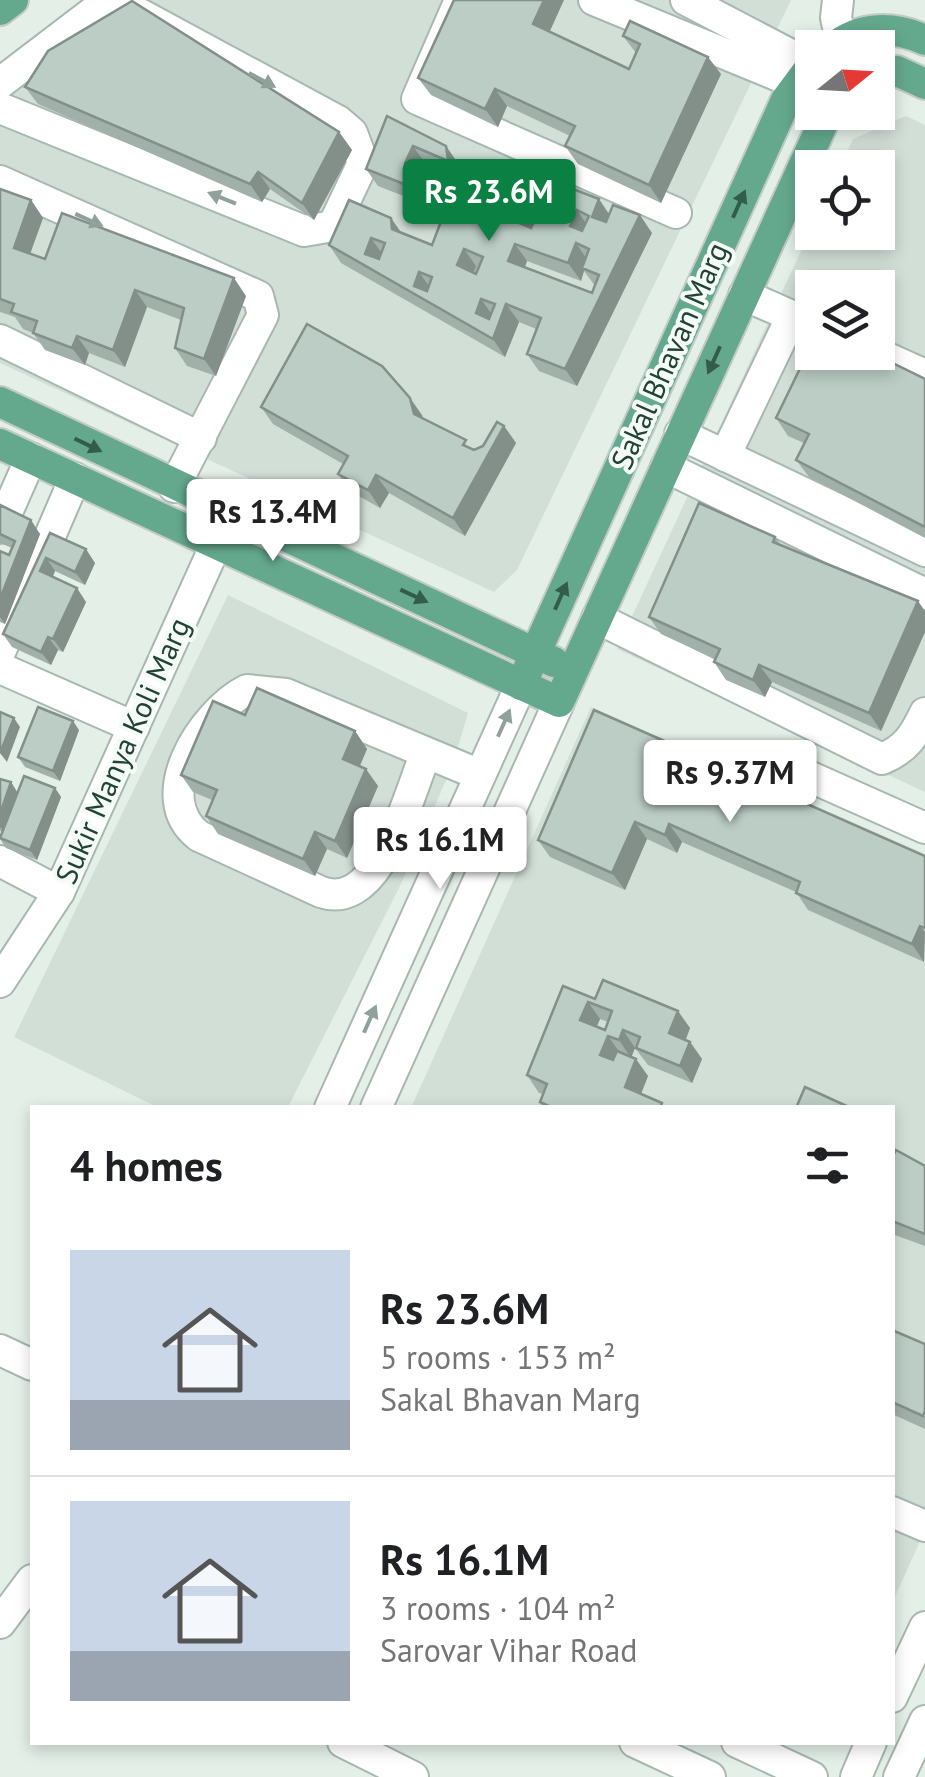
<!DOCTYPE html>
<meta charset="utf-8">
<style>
:root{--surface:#fff;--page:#f6f6f6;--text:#202124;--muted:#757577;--line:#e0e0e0;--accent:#0b8043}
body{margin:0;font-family:"PT Sans",sans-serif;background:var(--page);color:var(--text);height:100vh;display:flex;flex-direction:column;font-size:38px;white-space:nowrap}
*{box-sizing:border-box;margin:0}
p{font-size:32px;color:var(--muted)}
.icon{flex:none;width:55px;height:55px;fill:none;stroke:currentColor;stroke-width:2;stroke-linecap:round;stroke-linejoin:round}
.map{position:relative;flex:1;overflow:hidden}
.panel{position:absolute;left:30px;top:1105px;width:865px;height:640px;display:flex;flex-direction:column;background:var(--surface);border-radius:0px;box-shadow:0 5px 15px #0003}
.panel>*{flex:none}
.needle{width:65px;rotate:72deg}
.fabs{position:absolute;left:795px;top:30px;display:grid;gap:20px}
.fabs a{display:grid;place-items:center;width:100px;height:100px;border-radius:0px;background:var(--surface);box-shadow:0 5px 15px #0003;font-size:50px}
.price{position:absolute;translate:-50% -85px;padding:0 22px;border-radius:10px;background:#fff;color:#222;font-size:32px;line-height:65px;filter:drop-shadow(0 2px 5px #0008)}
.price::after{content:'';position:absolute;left:50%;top:60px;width:30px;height:22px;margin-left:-15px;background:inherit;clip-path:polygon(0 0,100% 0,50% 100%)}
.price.current{background:var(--accent);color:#fff}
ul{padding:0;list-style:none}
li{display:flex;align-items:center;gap:30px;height:250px;padding:0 40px}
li+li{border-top:2px solid var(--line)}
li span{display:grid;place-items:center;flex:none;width:280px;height:200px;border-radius:0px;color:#555}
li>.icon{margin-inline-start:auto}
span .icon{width:120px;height:120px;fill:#fffc;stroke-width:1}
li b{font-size:42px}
h2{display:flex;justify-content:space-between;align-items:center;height:120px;padding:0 40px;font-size:42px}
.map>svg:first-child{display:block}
</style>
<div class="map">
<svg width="925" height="1777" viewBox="0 0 925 1777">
<rect width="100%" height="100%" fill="#e4efe8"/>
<g fill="#d2dfd7" fill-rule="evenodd">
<polygon points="81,0 791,0 517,570 494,592 0,363 0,62"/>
<path d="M 906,116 L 925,125 L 925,792 L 617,649 L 812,227 L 812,232 L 878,232 L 878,168 L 840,167 L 853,139 ZM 812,288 L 878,288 L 878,352 L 812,352 Z"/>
<polygon points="228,595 468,713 453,764 400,886 288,1107 157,1107 14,1037"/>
<polygon points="591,707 925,854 925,1530 893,1601 892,1108 411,1108"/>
</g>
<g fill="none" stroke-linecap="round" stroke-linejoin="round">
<g stroke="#a6b8af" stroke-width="34">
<g id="minor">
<polyline points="460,0 417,99 676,213"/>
<polyline points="594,0 796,83"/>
<polyline points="686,0 812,66"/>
<polyline points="838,0 836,18 843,48"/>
<polyline points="0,83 109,0"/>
<polyline points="0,108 304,231 333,226 363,163 352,133 338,121 114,0"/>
<polyline points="0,181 258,296 263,315 174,487"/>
<polyline points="744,295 812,325"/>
<polyline points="0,340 201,438"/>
<polyline points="874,352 925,375"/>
<polyline points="680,434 925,551"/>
<polyline points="725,456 792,316"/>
<polyline points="666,467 925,594"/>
<polyline points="0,528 31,458"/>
<path d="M 597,618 L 882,759 C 906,749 914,736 925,713"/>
<polyline points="0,652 75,478"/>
<polyline points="0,668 134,727"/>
<path d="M 426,753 C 408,795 380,913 321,892 L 199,836 C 148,797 203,712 247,690 L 286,694 L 480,775"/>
<polyline points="777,762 925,828"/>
<polyline points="0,861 59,892"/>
<polyline points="0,982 59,892 231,511"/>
<polyline points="330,1108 521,685"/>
<polyline points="376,1108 559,702"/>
<polyline points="0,1350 32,1365"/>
<polyline points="892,1512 925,1526"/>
<polyline points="0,1623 32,1580"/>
<polyline points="892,1697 925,1627"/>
<polyline points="343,1742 413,1777"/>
<polyline points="635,1742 710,1777"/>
<polyline points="737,1742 812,1777"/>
<polyline points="856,1777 871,1742"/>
<polyline points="899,1777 925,1721"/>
</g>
</g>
<g stroke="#c1cac6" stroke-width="34">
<g id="major">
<polyline points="0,10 13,0"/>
<path d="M 833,48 C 860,25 895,26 925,40"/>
<polyline points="878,76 897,71 925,84"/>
<polyline points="0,402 554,662"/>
<polyline points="0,444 559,702 828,112"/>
<polyline points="521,685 786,100 812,65"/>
</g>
</g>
<use href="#minor" stroke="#fff" stroke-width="30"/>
<use href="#major" stroke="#64a98e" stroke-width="30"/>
</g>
<g fill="#a1b0a9" fill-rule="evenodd">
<polygon points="549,32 629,69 636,53 623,36 721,74 661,203 578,164 565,146 570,136 507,106 498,127 431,95 418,78"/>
<polygon points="25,87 339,132 352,150 314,220 270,189 262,202 38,104"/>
<path d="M 387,116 L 446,146 L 458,163 L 555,198 L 609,214 L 652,233 L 577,386 L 539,371 L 527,354 L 536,329 L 519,322 L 505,357 L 341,263 L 329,245 L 401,233 L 432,245 L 441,222 L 417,213 L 406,197 L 378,186 L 366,169 ZM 425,163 L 443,171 L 440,179 L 422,171 ZM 527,261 L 581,281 L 584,271 L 595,286 L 592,293 L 525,267 Z"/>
<polygon points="0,189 31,200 43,218 30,254 45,259 246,296 216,376 187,366 175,348 181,320 147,307 125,367 89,353 85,365 45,350 33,333 23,329 15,317 0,312"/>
<polygon points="837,367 925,379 925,538 809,477 796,460 804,443 788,436 776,418"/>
<polygon points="410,398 423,418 474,450 483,446 504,426 516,443 465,536 389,493 380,508 350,491 338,474 343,464 273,424 261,407"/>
<polygon points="0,505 40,534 5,624 0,622 0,551 9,555 12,548 0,543"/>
<polygon points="50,533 95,563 85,585 55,571 53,577 86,602 63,652 58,650 51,665 12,647 3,634"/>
<polygon points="775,537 781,545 925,611 925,632 881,731 772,682 765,697 726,680 714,662 715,659 661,634 649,617"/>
<polygon points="594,710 925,856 924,962 808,910 796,892 682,842 677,853 647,839 625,890 550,857 538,840"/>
<polygon points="245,715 355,731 367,749 360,766 378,786 347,858 327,849 315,876 218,834 206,816 212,800 193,792 181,775"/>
<polygon points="79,730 60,781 25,767 18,757"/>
<polygon points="0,779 11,782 17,792 55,788 61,797 37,860 6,848 0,839 2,832 0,831"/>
<path d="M 563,986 L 595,999 L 690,1028 L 686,1040 L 690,1042 L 702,1059 L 692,1083 L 648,1065 L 635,1048 L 631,1057 L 648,1076 L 641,1094 L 665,1108 L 543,1108 L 540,1102 L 543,1094 L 539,1093 L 527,1075 ZM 600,1019 L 608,1022 L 605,1030 L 597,1026 Z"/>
<polygon points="892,1158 925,1166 925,1246 892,1234"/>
<polygon points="892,1330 925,1344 925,1429 892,1414"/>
</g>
<g fill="#839089">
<polygon points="544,0 564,0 545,42 533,24"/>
<polygon points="708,57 721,74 661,203 649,185"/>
<polygon points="495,89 507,106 498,127 485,109"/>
<polygon points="339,132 352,150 314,220 302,203"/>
<polygon points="413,146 425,163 417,181 405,163"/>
<polygon points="446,146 458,164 448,160"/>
<polygon points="258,172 270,189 262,202 250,184"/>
<polygon points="462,177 474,194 468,212 455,194"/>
<polygon points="599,199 611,217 605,234 592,217"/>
<polygon points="31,200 43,218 26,265 14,248"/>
<polygon points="522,206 534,223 527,238 515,221"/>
<polygon points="577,210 589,228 582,244 570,226"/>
<polygon points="640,215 652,233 577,386 565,369"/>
<polygon points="391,218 403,235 392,229"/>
<polygon points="371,238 383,255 378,271 365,254"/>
<polygon points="576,243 588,261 582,268 584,271 581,281 568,263"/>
<polygon points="515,244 527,261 520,279 508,261"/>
<polygon points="464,249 476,266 469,283 457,265"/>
<polygon points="419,272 431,289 427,301 414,286"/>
<polygon points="234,278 246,296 216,376 204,359"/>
<polygon points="135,290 147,307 125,367 113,350"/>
<polygon points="481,299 493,316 488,331 476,313"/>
<polygon points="506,304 519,322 505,357 493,339"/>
<polygon points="77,336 89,353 85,365 72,348"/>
<polygon points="410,398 422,415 426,431 414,414"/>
<polygon points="504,426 516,443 465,536 453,518"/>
<polygon points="376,475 389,493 380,508 368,490"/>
<polygon points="31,520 40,534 5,624 0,617 0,599"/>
<polygon points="86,549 95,563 85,585 75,572"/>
<polygon points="46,558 55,571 49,584 40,571"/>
<polygon points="77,588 86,602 63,652 53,639"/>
<polygon points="918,601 925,611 925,632 881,731 869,713"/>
<polygon points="48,637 58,650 51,665 41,652"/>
<polygon points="759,665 772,682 765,697 753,680"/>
<polygon points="14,718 20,727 7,762 0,753"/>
<polygon points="73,721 79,730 60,781 53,771"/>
<polygon points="355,731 367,749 355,777 343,759"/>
<polygon points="366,769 378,786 347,858 335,841"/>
<polygon points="11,782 17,792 4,832 0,827 0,814"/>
<polygon points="55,788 61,797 37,860 30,850"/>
<polygon points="635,822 647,839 625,890 612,873"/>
<polygon points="669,824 682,842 677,853 665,835"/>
<polygon points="315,832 327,849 315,876 303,859"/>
<polygon points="920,926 925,932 924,962 912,944"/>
<polygon points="588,1002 600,1019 592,1037 580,1020"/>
<polygon points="678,1011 690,1028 681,1050 669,1033"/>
<polygon points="623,1030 635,1048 631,1058 619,1040"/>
<polygon points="608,1036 620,1053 612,1072 600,1055"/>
<polygon points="690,1042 702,1059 692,1083 680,1066"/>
<polygon points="636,1059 648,1076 637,1104 625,1087"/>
</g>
<g fill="#bbcdc4" stroke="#839089" stroke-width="2.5" fill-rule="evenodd">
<polygon points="454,0 544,0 533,24 629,69 640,44 623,36 630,21 708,57 649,185 565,146 575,126 495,89 485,109 418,78"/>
<polygon points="132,1 339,132 302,203 258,172 250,184 25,87 48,51"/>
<path d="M 387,116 L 446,146 L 448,160 L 555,198 L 560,184 L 599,199 L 592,217 L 606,222 L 613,205 L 640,215 L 565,369 L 527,354 L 541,318 L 506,304 L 493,339 L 329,245 L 349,200 L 391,218 L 392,229 L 432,245 L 445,211 L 405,195 L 409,186 L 366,169 ZM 413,146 L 448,161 L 440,179 L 405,163 ZM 462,177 L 478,183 L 471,201 L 455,194 ZM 522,206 L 538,213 L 531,228 L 515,221 ZM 577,210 L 589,216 L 582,231 L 570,226 ZM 371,238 L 385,243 L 379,259 L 365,254 ZM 576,243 L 589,249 L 582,268 L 599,275 L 592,293 L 508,261 L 515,244 L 568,263 ZM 464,249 L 483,257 L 476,274 L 457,265 ZM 419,272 L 432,277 L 427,291 L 414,286 ZM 481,299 L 495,304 L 489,319 L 476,313 Z"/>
<polygon points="0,189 31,200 14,248 45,259 62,213 234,278 204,359 175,348 184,308 135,290 113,350 77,336 72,348 33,333 37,321 11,312 14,304 0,299"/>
<polygon points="307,324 382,366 410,398 414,414 466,440 463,445 474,450 483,446 497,422 504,426 453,518 376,475 368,490 338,474 348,456 261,407"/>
<polygon points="808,352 837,367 844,352 870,352 925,379 925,527 796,460 809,434 776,418"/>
<polygon points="699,503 775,537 773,542 918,601 869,713 759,665 753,680 714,662 720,649 649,617"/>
<polygon points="0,505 31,520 0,599 0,551 9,555 15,541 0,534"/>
<polygon points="50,533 86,549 75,572 46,558 40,571 77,588 53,639 48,637 41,652 3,634"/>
<polygon points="257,688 355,731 343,759 366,769 335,841 315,832 303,859 206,816 217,790 181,775 213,701 245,715"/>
<polygon points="38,707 73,721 53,771 18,757"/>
<polygon points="594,710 925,856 925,928 920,926 912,944 796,893 800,882 669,824 665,835 635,822 612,873 538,840"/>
<polygon points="0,712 14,718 0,753"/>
<polygon points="24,776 55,788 30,850 0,838"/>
<polygon points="0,779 11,782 0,814"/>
<path d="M 603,980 L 678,1011 L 669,1033 L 690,1042 L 680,1066 L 636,1048 L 640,1037 L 623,1030 L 619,1040 L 608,1036 L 600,1055 L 613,1060 L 617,1051 L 636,1059 L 625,1087 L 662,1103 L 660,1108 L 553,1108 L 540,1102 L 547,1084 L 527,1075 L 563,986 L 595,999 ZM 588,1002 L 612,1011 L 605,1030 L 580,1020 Z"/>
<polygon points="805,1087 851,1108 796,1108"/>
<polygon points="896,1150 925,1166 925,1234 892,1221 892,1158"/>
<polygon points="892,1330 925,1344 925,1411 923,1416 892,1402"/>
</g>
<defs><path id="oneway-solid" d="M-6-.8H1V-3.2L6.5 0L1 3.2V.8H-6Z" transform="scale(2.5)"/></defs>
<g fill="#90a19a">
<use href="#oneway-solid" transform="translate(262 80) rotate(28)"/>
<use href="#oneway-solid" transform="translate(222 198) rotate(-158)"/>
<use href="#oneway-solid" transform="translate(89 220) rotate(24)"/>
<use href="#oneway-solid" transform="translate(504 723) rotate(-66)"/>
<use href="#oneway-solid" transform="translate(370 1019) rotate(-66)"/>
</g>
<g fill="#325c4b">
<use href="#oneway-solid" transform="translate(739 204) rotate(-66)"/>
<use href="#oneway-solid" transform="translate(714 360) rotate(114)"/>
<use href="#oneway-solid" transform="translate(88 445) rotate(26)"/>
<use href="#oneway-solid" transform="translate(414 596) rotate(25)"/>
<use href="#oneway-solid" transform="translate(561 596) rotate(-66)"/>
</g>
<g text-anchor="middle" stroke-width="8" stroke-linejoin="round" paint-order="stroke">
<g font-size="30" fill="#214335" stroke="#f5fbf7">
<text transform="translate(670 356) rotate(-66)" y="10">Sakal Bhavan Marg</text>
<text transform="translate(123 751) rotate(-66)" y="10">Sukir Manya Koli Marg</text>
</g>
</g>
</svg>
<div class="fabs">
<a><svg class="needle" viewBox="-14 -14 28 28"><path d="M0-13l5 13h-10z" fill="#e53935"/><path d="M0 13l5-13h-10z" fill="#757577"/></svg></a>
<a><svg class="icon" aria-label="locate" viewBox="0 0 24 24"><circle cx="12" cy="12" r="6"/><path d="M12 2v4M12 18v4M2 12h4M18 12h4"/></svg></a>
<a><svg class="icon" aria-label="layers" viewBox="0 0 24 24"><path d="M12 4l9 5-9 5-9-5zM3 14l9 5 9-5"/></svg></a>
</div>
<b class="price current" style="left:489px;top:244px">Rs 23.6M</b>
<b class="price" style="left:273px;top:564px">Rs 13.4M</b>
<b class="price" style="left:730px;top:825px">Rs 9.37M</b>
<b class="price" style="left:440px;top:892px">Rs 16.1M</b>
<section class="panel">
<h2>4 homes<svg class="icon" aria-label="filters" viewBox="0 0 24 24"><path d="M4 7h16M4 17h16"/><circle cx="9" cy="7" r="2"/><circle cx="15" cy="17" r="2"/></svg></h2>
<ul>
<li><span style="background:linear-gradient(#c9d6e8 75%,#9aa5b1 0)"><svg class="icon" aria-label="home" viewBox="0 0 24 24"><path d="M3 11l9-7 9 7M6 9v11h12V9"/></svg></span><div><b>Rs 23.6M</b><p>5 rooms · 153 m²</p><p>Sakal Bhavan Marg</p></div></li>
<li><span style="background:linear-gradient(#c9d6e8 75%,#9aa5b1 0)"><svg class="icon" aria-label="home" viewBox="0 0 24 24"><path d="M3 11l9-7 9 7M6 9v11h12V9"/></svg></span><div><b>Rs 16.1M</b><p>3 rooms · 104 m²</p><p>Sarovar Vihar Road</p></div></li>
</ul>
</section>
</div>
